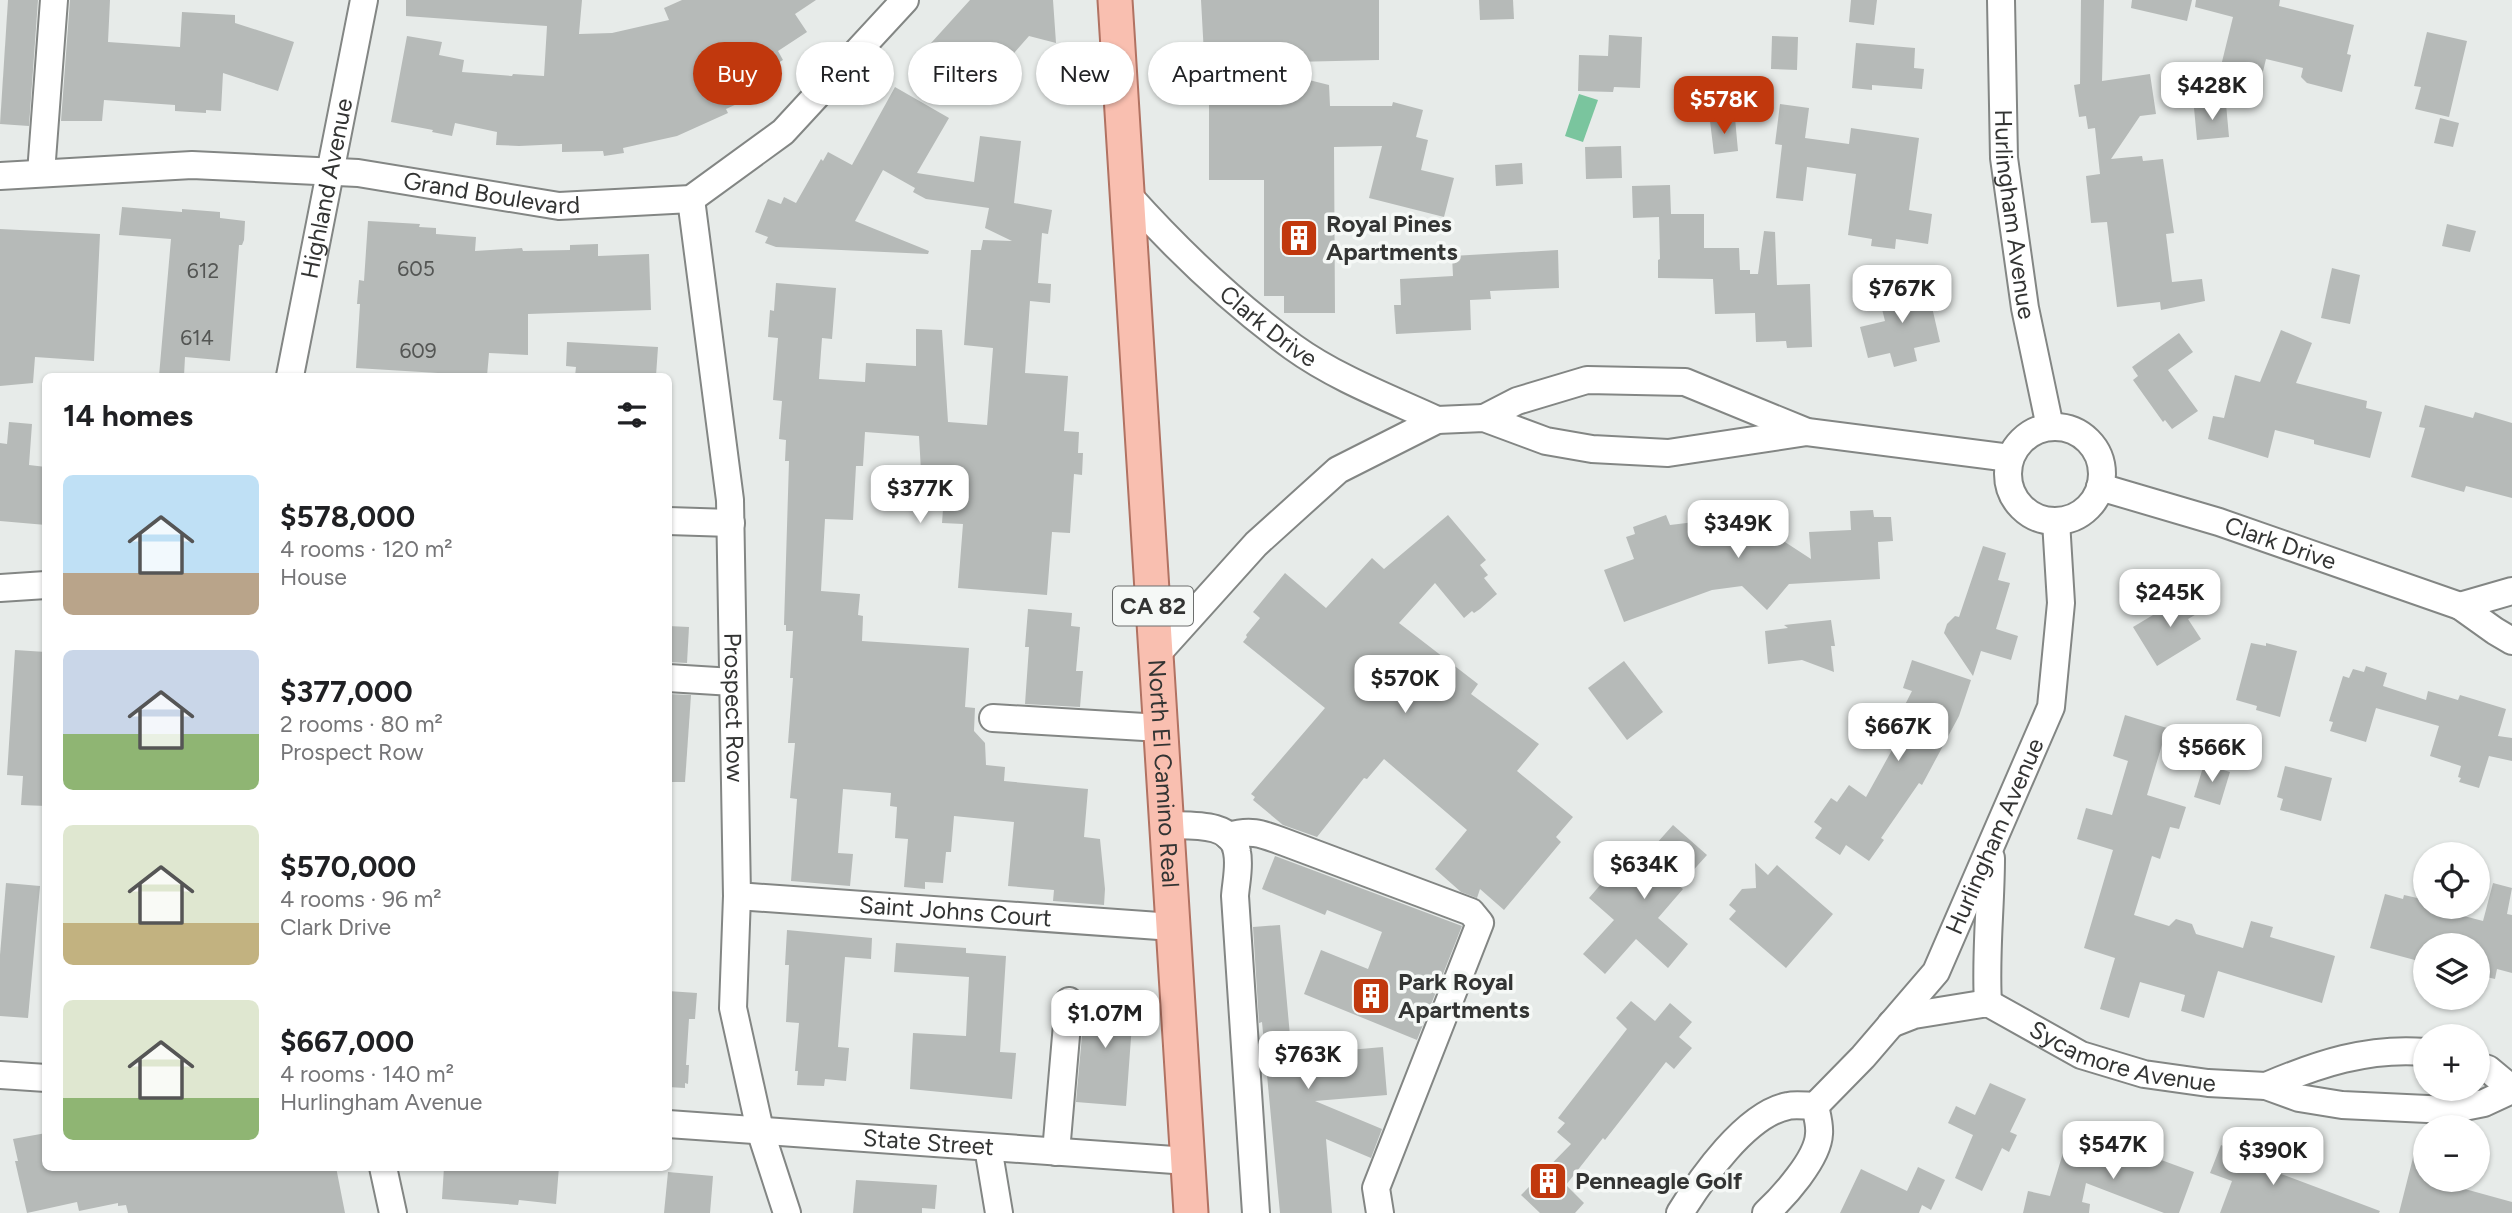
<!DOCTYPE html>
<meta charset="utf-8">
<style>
:root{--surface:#fff;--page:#f2f2f2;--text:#202124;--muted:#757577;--accent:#c1380d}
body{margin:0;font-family:Figtree,sans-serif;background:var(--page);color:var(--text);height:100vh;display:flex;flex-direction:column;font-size:26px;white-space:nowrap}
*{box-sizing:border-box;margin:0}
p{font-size:23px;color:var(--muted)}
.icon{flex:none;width:38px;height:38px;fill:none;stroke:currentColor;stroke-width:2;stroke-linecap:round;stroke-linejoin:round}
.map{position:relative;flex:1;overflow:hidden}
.side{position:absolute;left:42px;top:373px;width:630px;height:798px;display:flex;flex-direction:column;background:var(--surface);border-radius:10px;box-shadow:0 2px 5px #0004}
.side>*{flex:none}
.banner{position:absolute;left:693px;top:42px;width:665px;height:63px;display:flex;gap:14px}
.controls{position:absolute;left:2413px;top:842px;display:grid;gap:14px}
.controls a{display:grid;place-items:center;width:77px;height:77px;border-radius:50%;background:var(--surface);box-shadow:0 2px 5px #0004;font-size:35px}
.price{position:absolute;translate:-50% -60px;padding:0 16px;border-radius:14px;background:#fff;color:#222;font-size:23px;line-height:46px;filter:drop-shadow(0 2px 4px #0008)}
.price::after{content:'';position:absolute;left:50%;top:42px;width:21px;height:16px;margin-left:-10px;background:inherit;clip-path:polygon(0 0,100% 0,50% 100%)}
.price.active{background:var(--accent);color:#fff}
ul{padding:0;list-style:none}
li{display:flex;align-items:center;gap:21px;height:175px;padding:0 21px}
li span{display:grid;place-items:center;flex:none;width:196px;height:140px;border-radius:10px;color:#555}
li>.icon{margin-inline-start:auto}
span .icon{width:84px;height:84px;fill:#fffc;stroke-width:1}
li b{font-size:30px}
h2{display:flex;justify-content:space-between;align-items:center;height:84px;padding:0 21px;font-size:30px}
.tag{padding:0 24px;border-radius:32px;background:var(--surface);box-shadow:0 2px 5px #0004;font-size:24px;line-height:63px}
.tag.active{background:var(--accent);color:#fff}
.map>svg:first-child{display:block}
</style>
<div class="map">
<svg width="2512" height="1213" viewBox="0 0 2512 1213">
<rect width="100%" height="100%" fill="#e7ebe9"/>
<polygon fill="#7ac59e" points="1579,94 1598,100 1583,142 1565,136"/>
<g fill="#b6bab8">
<polygon points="8,0 38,0 29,126 0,124"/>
<polygon points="70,0 110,0 108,42 180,47 182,12 235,15 235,23 294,42 278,91 223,73 221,111 206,110 206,113 175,111 175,105 104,100 102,121 61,121"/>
<polygon points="406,0 582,0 579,34 612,33 669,20 664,8 682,0 816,0 795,14 807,32 778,51 783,60 765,70 762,65 730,83 739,103 726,109 728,113 677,136 623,148 624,153 604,156 603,151 562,152 562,144 519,146 496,145 497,132 455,123 452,136 432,132 433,130 391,122 407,36 442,42 439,55 464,60 462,72 512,76 513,74 544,76 547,26 406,16"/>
<polygon points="970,0 1053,0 1056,43 1029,36 986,85 991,45 970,81 922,53"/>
<polygon points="1201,0 1379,0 1379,60 1250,63 1249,65 1329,85 1330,106 1392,106 1393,102 1423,110 1416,137 1428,140 1421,170 1454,178 1444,217 1369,198 1382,146 1334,147 1335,313 1284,313 1284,296 1264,296 1264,180 1209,180 1209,90 1206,91"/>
<polygon points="1479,0 1513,0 1514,19 1480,20"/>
<polygon points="1851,0 1877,0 1874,25 1849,22"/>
<polygon points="2081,0 2104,0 2102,81 2150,74 2156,114 2140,116 2111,159 2142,156 2143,161 2163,159 2174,233 2166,234 2172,282 2202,279 2205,301 2161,310 2160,302 2117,307 2107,222 2091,223 2086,176 2100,174 2095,128 2088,129 2086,116 2079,117 2074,85 2080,84"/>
<polygon points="2132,0 2192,0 2187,21 2131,8"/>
<polygon points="2196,0 2280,0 2279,6 2354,25 2347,54 2351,55 2342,92 2307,83 2301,77 2303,68 2266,59 2260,84 2219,74 2233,17 2195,7"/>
<polygon points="2427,32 2467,41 2449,117 2415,109 2421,87 2414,86"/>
<polygon points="1609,35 1642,37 1640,88 1614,87 1613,92 1578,91 1579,55 1608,56"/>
<polygon points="1772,36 1798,37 1797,70 1771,69"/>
<polygon points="1856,43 1915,48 1914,68 1924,69 1922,89 1872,85 1872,90 1852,88"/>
<polygon points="895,87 949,118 917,173 974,182 980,136 1021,141 1014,203 1052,210 1048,234 1042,233 1038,283 1051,284 1050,303 1030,301 1025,373 1068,376 1064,431 1079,432 1078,453 1083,453 1082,475 1074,474 1070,533 1052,532 1047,595 958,588 963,524 942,523 946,469 921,471 919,436 865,432 863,466 856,466 853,520 825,519 821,591 860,594 858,615 863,616 862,641 969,648 965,707 975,708 974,731 985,743 986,765 1005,767 1004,781 1088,789 1084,837 1100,839 1105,889 1104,905 1053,901 1054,890 1008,886 1014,822 954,816 951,852 946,852 943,883 925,882 925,889 904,887 908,839 895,838 897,807 890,806 891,793 843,789 838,853 853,854 850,886 791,881 797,799 790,798 795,743 788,743 793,678 790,678 793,631 786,631 786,625 784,625 789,461 785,461 786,440 779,439 782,401 773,400 778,338 768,337 770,310 774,311 776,283 836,288 832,339 822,338 819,379 865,382 866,363 916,366 916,329 942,330 948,422 987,425 993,348 964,345 971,250 981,250 983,240 1012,241 985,228 989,208 926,199 913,192 915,188 883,170 855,221 929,251 928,254 776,247 765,243 768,237 755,232 768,199 781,204 784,197 796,203 821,159 823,161 828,152 852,165"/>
<polygon points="1780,104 1809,108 1805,138 1849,144 1851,128 1919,138 1909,210 1932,214 1928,244 1896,239 1895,249 1871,246 1872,239 1848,235 1856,174 1807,167 1803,201 1776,198 1782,145 1775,144"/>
<polygon points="2226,104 2229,137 2197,140 2194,108"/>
<polygon points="1735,118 1738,151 1714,154 1710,121"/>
<polygon points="2440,118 2459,123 2453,147 2434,143"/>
<polygon points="1621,146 1622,178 1586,179 1585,147"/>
<polygon points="1522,163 1523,184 1496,186 1495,165"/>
<polygon points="1670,185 1671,214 1704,214 1704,248 1739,248 1740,270 1750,270 1750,274 1758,274 1764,231 1775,232 1777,285 1810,284 1812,347 1787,348 1786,341 1756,342 1755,313 1715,314 1713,279 1658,278 1658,260 1660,259 1659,217 1633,218 1632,186"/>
<polygon points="122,207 182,212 182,209 220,212 220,218 245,221 244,240 242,245 239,245 230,361 185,357 184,376 159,376 171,239 119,235"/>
<polygon points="368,221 420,224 419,227 436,228 436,234 476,237 475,251 522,248 523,251 570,250 570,245 598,244 598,256 649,254 651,310 528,314 528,355 489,353 487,376 356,368 360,304 357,304 359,280 364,281"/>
<polygon points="2447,224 2476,231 2470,252 2442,246"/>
<polygon points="0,229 100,234 94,361 35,357 33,383 0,386"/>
<polygon points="1558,250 1559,288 1490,291 1491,299 1470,300 1471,330 1396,334 1394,305 1401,305 1400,279 1453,276 1452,256"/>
<polygon points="2332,268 2360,275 2350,324 2321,318"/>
<polygon points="1926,281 1940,342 1914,348 1917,361 1894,367 1890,353 1868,358 1860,327 1885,321 1878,293"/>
<polygon points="2281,330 2312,343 2296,383 2367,401 2366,408 2382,412 2370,458 2314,444 2314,440 2275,430 2268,458 2208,439 2213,416 2224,418 2235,375 2260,382"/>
<polygon points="2179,333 2193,352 2168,370 2198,411 2172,429 2165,420 2163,422 2133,380 2138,376 2132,367"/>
<polygon points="567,342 658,347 656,376 575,376 576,367 566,366"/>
<polygon points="2425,405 2473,418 2475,412 2512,423 2512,498 2466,486 2464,492 2411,477 2425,428 2419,427"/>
<polygon points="9,422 32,424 29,465 46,467 46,525 0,521 0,443 7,444"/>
<polygon points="1873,510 1874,517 1891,517 1893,541 1878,542 1880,579 1789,584 1767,610 1742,586 1712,590 1624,622 1604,570 1634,559 1626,537 1635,534 1633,527 1666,515 1670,525 1769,513 1771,533 1811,559 1809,532 1851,530 1850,511"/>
<polygon points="1448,515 1486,560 1480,565 1488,575 1484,578 1497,594 1480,609 1474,613 1472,611 1464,618 1435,583 1399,623 1478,684 1471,694 1539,744 1517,771 1573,817 1556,837 1561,842 1504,910 1480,889 1477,898 1461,892 1435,869 1467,830 1384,759 1367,779 1364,778 1317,837 1283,825 1253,800 1255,797 1251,794 1325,708 1243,642 1247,637 1246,635 1260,618 1253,612 1285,573 1326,608 1372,558 1384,569"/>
<polygon points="1983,546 2006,553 1998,580 2010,583 1996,629 2018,636 2011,660 1981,651 1973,676 1944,633 1947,624 1955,616 1959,617"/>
<polygon points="2193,591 2205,609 2188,619 2201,639 2157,666 2133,627"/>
<polygon points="1028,609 1072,613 1071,626 1080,627 1076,671 1083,671 1080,707 1025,704 1029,647 1025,647"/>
<polygon points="1831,620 1835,646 1831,646 1834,672 1802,660 1768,664 1765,631 1788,628 1784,625"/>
<polygon points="668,626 689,627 687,663 668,662"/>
<polygon points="2251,643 2266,646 2266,643 2297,651 2280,717 2256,710 2257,706 2236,700"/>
<polygon points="15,650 46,652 46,806 21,805 23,776 7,775"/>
<polygon points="1912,660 1971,680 1959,716 1922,785 1919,783 1881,838 1884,840 1869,861 1846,845 1840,855 1815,838 1822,828 1814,822 1831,798 1837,802 1849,785 1866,797 1892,750 1884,746 1912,691 1903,688"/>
<polygon points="1624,661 1663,712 1627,740 1588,688"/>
<polygon points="2366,666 2387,673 2383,686 2426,700 2428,691 2458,700 2460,695 2506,709 2498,736 2512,738 2512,761 2489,756 2479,788 2459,782 2461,778 2458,777 2461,766 2430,756 2439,726 2376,708 2366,742 2330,731 2333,722 2329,721 2343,676 2349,678 2353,669 2364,672"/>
<polygon points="668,694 691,695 685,782 668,782"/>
<polygon points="2125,715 2167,728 2147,795 2186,807 2179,829 2170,827 2160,859 2152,856 2134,915 2169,926 2176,919 2192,924 2196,934 2243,948 2251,921 2273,927 2270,937 2335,956 2322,1003 2218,971 2204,1018 2181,1011 2185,995 2140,982 2129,1018 2100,1009 2115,958 2084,948 2113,850 2077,839 2086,808 2112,815 2128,761 2113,756"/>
<polygon points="2204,764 2230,772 2220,805 2194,797"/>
<polygon points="2285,766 2332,778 2321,821 2280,810 2283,799 2277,797"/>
<polygon points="1673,825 1707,855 1679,886 1683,889 1658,918 1688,944 1668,968 1636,939 1605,974 1583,954 1614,920 1589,898 1608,876 1610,878 1639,845 1648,853"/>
<polygon points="1275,856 1462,926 1417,1040 1304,994 1321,950 1368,969 1382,932 1327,910 1325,915 1262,889"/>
<polygon points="1755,863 1768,875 1777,865 1833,914 1786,968 1729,919 1736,911 1729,905 1742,889 1756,888"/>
<polygon points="6,883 40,886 28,1018 0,1016 0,955"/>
<polygon points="2493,883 2512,888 2507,914 2512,915 2512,973 2497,969 2495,979 2478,975 2478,945 2426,945 2426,963 2370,948 2385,894 2403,899 2404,895 2426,900 2426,906 2483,921"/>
<polygon points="1280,925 1291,1047 1304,1046 1304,1054 1383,1047 1387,1095 1315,1101 1382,1129 1371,1158 1326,1139 1332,1213 1280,1213 1262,1022 1259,1023 1253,927"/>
<polygon points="787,930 872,938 871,959 845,957 838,1047 849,1048 846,1081 825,1079 824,1086 797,1085 798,1071 795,1071 799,1023 786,1022 789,965 785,965"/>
<polygon points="896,943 966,948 966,953 1006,956 1000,1052 1016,1053 1012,1099 910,1089 913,1033 966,1036 969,977 894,972"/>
<polygon points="668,991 697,993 695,1019 689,1019 686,1065 689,1065 688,1084 685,1083 685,1088 668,1087"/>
<polygon points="1083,994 1134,997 1126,1106 1076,1102 1085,1002"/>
<polygon points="1631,1001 1655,1021 1670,1003 1692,1022 1679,1037 1692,1048 1674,1069 1666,1062 1605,1140 1603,1138 1566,1185 1584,1203 1575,1213 1540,1213 1521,1195 1571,1144 1557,1132 1565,1123 1558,1118 1627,1029 1616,1018"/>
<polygon points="1990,1083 2026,1099 2010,1132 2017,1135 2009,1152 2002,1148 1982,1191 1955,1178 1973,1135 1948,1123 1956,1106 1975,1115"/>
<polygon points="46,1133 46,1167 336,1167 345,1213 128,1213 126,1205 118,1206 118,1203 79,1211 77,1202 27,1213 15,1161 18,1161 13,1139"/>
<polygon points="2419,1134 2426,1135 2426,1180 2456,1180 2454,1186 2512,1202 2512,1213 2399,1213"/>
<polygon points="2112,1142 2194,1172 2179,1213 2164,1213 2086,1183 2082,1202 2090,1204 2089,1213 2023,1213 2028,1191 2050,1196 2066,1143 2107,1155"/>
<polygon points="2243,1143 2287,1160 2281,1174 2380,1211 2379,1213 2220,1213 2232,1181 2210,1173 2221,1145 2239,1153"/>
<polygon points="444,1167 559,1167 556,1204 519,1200 518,1205 442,1199"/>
<polygon points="1918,1167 1945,1180 1931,1210 1922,1205 1919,1213 1840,1213 1861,1169 1907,1191"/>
<polygon points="668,1172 713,1176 710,1213 664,1213"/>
<polygon points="856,1180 937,1185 935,1209 922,1208 922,1213 853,1213"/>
</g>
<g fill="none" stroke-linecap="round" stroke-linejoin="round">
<g stroke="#838684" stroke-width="30">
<g id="minor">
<path id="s1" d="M 2001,0 L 2004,158 L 2025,308 L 2050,427"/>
<polyline points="41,173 54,0"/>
<path id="s2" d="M 0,176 L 192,165 L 358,173 L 559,206 L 691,199 L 783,132 L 905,0"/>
<path id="s3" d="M 1127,194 C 1177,250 1233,303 1293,347 C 1336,378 1389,398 1437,420"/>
<path id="s4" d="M 691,199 L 730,500 L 737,896 L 733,1008 L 760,1130 L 787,1213"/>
<path id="s5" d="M 290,376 L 364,0"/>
<polyline points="1484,418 1517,401 1587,380 1685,382 1807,432 2010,458"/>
<circle cx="2055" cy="474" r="47"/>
<path id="s6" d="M 2100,487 L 2219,522 L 2460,606 L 2495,631 L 2512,641"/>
<polyline points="668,521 731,523"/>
<polyline points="0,588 46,585"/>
<polyline points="2460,606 2512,591"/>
<polyline points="1156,655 1256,544 1338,470 1437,420 1484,418 1546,441 1592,449 1668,453 1807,432"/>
<polyline points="668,678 733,682"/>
<polyline points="993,718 1161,728"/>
<path d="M 1167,825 C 1189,826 1233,821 1237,852 C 1240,866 1236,882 1235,896 L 1256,1213"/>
<path d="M 1228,836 C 1252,829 1262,834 1284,842 L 1471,912 L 1480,923 L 1376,1188 L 1380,1213"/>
<path id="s7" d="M 737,896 L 1173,927"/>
<path d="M 1988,1003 C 1985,954 1991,906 1991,858"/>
<path id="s8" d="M 1891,1024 L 1914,1015 L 1988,1003 L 2081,1055 L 2144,1074 L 2208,1083 L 2266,1086 L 2299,1098 L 2342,1105 L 2449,1110 L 2484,1103 L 2512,1090"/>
<polyline points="2478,1066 2488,1069 2512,1089"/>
<polyline points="0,1075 46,1078"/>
<path d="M 2266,1086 C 2318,1064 2368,1047 2426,1052"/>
<path id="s9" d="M 668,1124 L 1188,1161"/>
<polyline points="988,1147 999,1213"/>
<polyline points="1056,1152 1069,1001"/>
<polyline points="383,1167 393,1213"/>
<path id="s10" d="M 1680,1213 C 1701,1179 1746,1114 1788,1106 C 1796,1104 1807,1106 1815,1106 L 1863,1057 L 1936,972 L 2051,707 L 2061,603 L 2056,521"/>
<path d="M 1766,1213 C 1783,1197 1818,1159 1819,1134 C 1820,1125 1817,1115 1815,1106"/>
</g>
</g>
<g stroke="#b17262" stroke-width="37">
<g id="major">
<path id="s11" d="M 1115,0 L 1191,1213"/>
</g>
</g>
<use href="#minor" stroke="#fff" stroke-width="26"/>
<use href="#major" stroke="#f9bfb0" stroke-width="33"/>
</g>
<defs>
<g id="building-square" transform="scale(2.0125)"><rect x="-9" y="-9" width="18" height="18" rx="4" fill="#c1380d" stroke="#f5f8f6"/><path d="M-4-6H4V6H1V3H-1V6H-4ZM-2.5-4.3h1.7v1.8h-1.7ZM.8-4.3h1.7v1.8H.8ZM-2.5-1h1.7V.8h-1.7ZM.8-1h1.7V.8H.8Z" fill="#fff"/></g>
</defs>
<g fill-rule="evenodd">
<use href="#building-square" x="1299" y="238"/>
<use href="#building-square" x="1371" y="996"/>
<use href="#building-square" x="1548" y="1181"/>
</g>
<g text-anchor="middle" stroke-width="7" stroke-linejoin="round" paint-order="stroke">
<g font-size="21" fill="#545654">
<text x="416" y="276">605</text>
<text x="203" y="278">612</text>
<text x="197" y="345">614</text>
<text x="418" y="358">609</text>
</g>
<rect fill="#f5f8f6" stroke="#6d6f6e" stroke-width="2" x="1113" y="586.5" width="80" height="39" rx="5"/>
<g font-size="23" font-weight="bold" fill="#333433">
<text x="1153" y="614">CA 82</text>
</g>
<g font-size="24" fill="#333433" stroke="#f5f8f6">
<text dy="8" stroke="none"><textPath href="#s5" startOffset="191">Highland Avenue</textPath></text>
<text dy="8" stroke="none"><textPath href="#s2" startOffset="494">Grand Boulevard</textPath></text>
<text dy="8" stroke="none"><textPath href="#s1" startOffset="215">Hurlingham Avenue</textPath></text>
<text dy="8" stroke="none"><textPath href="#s3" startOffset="194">Clark Drive</textPath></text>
<text dy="8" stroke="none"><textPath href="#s6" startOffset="189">Clark Drive</textPath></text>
<text dy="8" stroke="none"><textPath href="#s4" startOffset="511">Prospect Row</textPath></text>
<text dy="8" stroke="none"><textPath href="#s11" startOffset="775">North El Camino Real</textPath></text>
<text dy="8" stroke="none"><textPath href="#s10" startOffset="511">Hurlingham Avenue</textPath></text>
<text dy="8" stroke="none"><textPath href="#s7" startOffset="219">Saint Johns Court</textPath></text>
<text dy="8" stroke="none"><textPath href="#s8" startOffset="247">Sycamore Avenue</textPath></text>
<text dy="8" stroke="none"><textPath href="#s9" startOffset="261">State Street</textPath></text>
</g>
<g font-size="24" font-weight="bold" fill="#333433" stroke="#f5f8f6" text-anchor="start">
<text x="1326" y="232">Royal Pines<tspan x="1326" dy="28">Apartments</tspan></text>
<text x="1398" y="990">Park Royal<tspan x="1398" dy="28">Apartments</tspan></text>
<text x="1575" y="1189">Penneagle Golf</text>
</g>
</g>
</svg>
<div class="controls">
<a><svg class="icon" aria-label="locate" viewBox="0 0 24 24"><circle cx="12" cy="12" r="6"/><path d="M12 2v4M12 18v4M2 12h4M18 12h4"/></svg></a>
<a><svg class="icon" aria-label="layers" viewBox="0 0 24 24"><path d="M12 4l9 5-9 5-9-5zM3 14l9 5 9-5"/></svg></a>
<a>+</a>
<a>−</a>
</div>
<b class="price" style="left:2212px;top:122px">$428K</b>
<b class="price active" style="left:1724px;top:136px">$578K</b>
<b class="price" style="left:1902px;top:325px">$767K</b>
<b class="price" style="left:920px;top:525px">$377K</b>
<b class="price" style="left:1738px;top:560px">$349K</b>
<b class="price" style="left:2170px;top:629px">$245K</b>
<b class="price" style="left:1405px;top:715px">$570K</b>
<b class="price" style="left:1898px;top:763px">$667K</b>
<b class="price" style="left:2212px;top:784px">$566K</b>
<b class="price" style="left:1644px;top:901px">$634K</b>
<b class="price" style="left:1105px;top:1050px">$1.07M</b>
<b class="price" style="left:1308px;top:1091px">$763K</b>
<b class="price" style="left:2113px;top:1181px">$547K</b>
<b class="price" style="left:2273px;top:1187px">$390K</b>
<div class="banner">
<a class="tag active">Buy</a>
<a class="tag">Rent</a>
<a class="tag">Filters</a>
<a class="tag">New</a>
<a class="tag">Apartment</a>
</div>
<section class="side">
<h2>14 homes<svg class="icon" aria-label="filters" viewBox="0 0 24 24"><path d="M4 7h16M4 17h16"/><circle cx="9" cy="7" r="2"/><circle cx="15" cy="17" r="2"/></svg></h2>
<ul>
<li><span style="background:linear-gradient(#bfe0f5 70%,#b9a48a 0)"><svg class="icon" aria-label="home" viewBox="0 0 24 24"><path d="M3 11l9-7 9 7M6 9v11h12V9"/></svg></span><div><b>$578,000</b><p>4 rooms · 120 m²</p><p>House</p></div></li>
<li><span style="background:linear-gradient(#c9d6e8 60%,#8fb573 0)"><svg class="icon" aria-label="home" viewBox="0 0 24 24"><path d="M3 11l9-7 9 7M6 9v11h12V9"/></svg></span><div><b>$377,000</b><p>2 rooms · 80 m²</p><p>Prospect Row</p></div></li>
<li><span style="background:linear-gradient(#dfe7d0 70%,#c2b280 0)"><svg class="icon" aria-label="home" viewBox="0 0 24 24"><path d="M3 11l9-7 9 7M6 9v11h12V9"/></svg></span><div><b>$570,000</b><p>4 rooms · 96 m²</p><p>Clark Drive</p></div></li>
<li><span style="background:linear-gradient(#dfe7d0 70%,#8fb573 0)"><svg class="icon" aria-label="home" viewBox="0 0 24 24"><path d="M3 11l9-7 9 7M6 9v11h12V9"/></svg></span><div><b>$667,000</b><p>4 rooms · 140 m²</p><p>Hurlingham Avenue</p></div></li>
</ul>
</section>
</div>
